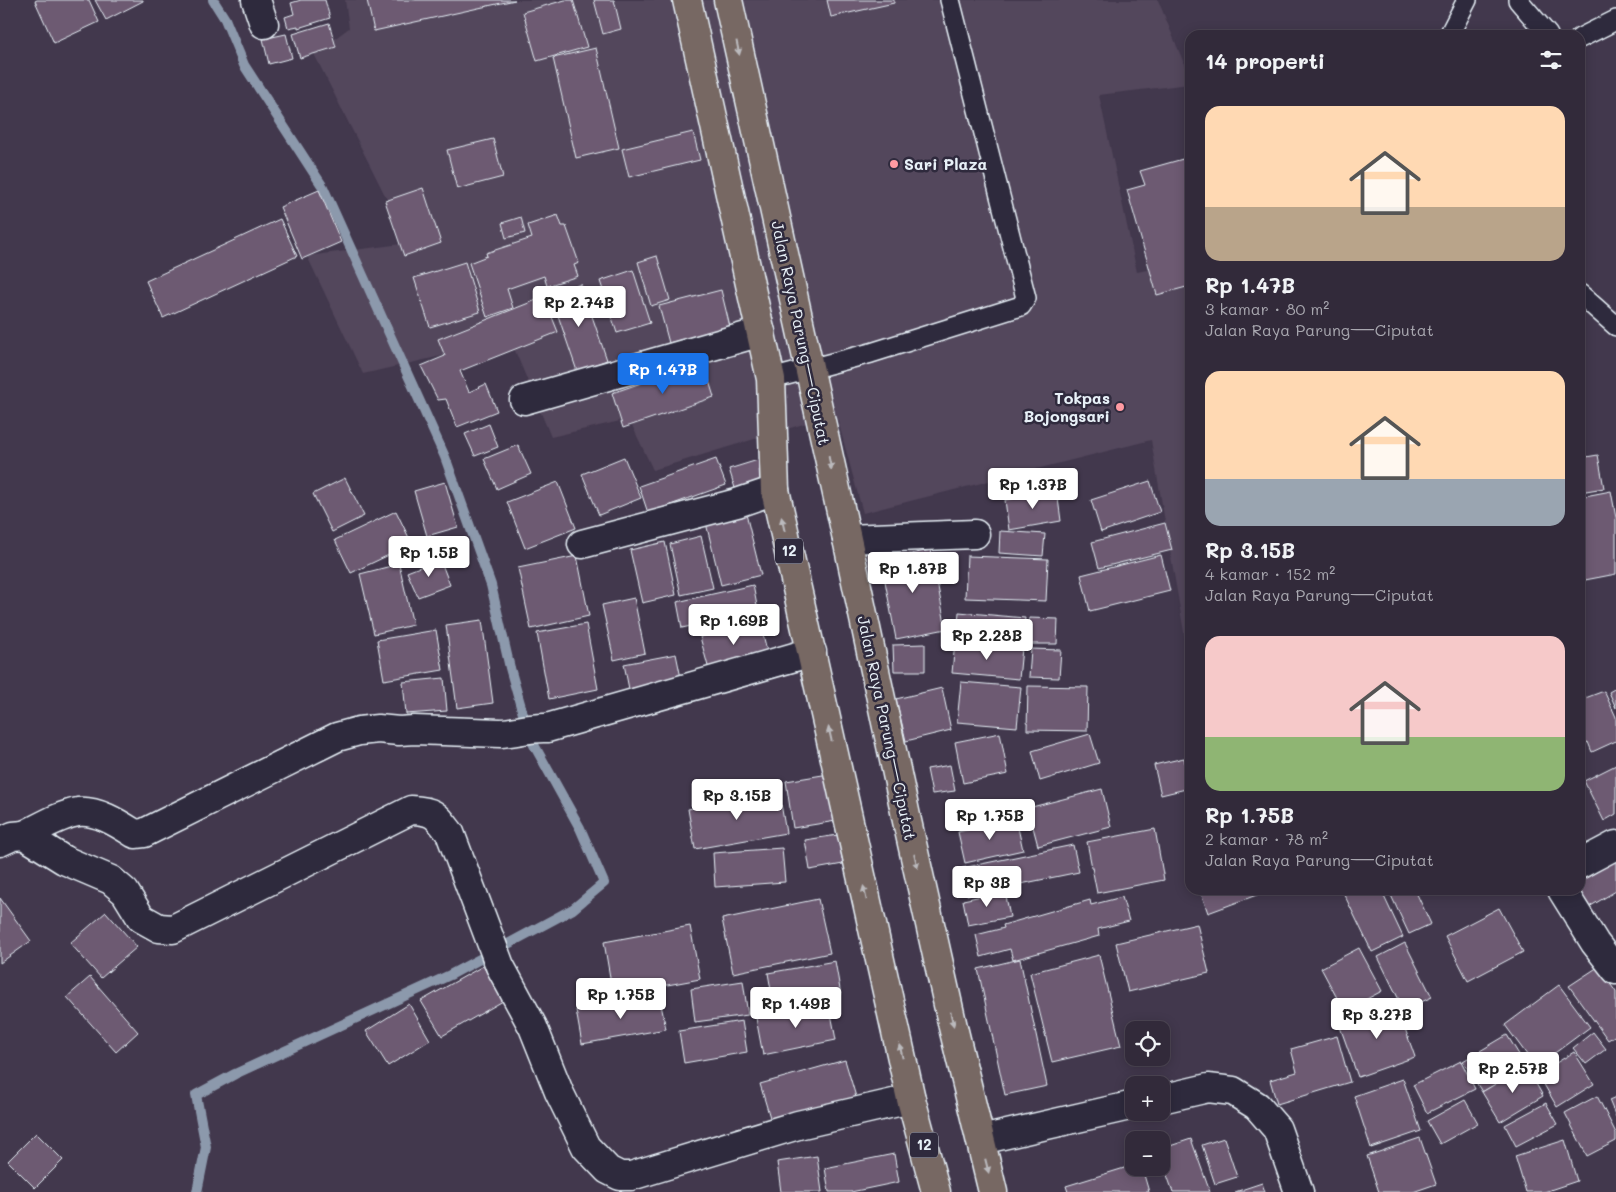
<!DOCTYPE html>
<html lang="id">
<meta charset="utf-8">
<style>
:root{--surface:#322a3a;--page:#3d3645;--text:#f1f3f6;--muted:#a8a7af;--line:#4d4654;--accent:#1a73e8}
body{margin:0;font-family:Mali,sans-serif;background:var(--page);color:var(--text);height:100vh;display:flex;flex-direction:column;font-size:19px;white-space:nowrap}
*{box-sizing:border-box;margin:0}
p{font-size:16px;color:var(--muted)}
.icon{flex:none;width:28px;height:28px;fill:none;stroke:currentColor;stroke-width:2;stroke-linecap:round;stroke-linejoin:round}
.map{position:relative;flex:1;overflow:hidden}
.details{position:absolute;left:1185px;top:30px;width:400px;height:865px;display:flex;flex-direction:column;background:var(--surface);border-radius:15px;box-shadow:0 2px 12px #0003,0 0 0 1px var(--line)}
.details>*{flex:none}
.tools{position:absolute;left:1125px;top:1021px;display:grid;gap:10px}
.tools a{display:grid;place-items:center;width:45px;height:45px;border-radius:10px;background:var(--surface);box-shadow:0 2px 12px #0003,0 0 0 1px var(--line);font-size:25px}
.price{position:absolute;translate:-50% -42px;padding:0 11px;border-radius:5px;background:#fff;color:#222;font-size:16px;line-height:32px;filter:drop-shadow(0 1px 2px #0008)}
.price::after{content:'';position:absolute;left:50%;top:30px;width:15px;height:11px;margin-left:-8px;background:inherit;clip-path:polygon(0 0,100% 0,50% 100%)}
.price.active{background:var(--accent);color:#fff}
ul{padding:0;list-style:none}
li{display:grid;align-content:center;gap:10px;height:265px;padding:0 20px}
li span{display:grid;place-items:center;height:155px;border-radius:15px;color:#555}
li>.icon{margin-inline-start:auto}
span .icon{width:90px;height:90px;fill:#fffc;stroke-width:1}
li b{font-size:21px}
h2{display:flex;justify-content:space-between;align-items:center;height:60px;padding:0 20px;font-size:21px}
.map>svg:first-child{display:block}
</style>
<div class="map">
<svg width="1616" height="1192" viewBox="0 0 1616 1192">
<rect width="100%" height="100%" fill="#42384d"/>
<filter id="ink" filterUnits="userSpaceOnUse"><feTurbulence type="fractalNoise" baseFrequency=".02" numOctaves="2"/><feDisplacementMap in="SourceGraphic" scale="10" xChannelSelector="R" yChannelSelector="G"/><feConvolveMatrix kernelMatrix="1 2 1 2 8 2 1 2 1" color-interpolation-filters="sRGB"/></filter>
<g filter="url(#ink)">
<polygon fill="#52465b" points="345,0 1158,0 1190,78 1190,84 1099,95 1137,272 1190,261 1190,642 1186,644 1151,440 863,513 836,414 653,470 629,419 551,437 508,334 463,351 363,374 307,256 409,243 314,54 349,28"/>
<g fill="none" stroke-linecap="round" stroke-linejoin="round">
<g stroke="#8c99ac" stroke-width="10">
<polyline points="213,0 225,19 244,65 323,187 445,457 491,585 510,668 525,721"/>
<polyline points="197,1192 206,1147 196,1095 235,1074 450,975 573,909 604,883 580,828 528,734"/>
</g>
</g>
<g fill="#6d5a72" stroke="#e8f1f8">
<polygon points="37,0 89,0 99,22 54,43 35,1"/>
<polygon points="95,0 143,0 143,1 106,20"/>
<polygon points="301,0 325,0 330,18 298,28 298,26 288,28 285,17 294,14 291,3"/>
<polygon points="367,0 515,0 374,31"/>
<polygon points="565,0 573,0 587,47 537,61 523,12"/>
<polygon points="594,0 614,0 621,29 603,34"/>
<polygon points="827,0 894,0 894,3 831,17"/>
<polygon points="329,23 336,47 300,58 293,34"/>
<polygon points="286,34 292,58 269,64 263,39"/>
<polygon points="596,48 619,148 576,158 553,58"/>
<polygon points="693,132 700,160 629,177 622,149"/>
<polygon points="493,139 503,177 457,189 447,150"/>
<polygon points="1190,157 1190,286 1157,295 1127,190 1145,185 1140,171"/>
<polygon points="423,188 441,243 404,256 385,201"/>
<polygon points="319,190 341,242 302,259 280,207"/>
<polygon points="558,215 562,226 566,226 579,263 574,265 578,276 547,286 544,276 507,289 513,308 487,317 469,263 487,256 486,253 532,238 528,225"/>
<polygon points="521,217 525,233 506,238 502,223"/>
<polygon points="280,219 297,256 163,318 146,281"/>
<polygon points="657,256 670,300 651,306 638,262"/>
<polygon points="465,262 480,312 430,327 414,278"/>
<polygon points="633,270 650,323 617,333 600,281"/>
<polygon points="581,284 607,360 577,371 551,295"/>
<polygon points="721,290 730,327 669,343 659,306"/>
<polygon points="544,297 558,332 460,371 469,392 486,384 497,411 457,427 446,399 438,400 421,366 445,356 438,339"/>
<polygon points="703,362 714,397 623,428 612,393"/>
<polygon points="489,424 498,447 475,456 465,434"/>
<polygon points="518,445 531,474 497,489 484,459"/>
<polygon points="1598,455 1604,488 1580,492 1580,458"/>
<polygon points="624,457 641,498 599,515 582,474"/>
<polygon points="716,459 726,485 648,513 639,486"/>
<polygon points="758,460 768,491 739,501 729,469"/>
<polygon points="345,478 364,516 332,532 313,494"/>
<polygon points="1150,481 1160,512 1101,532 1091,500"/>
<polygon points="445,482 458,527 427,536 414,491"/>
<polygon points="558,482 576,528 525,548 507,502"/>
<polygon points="1057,491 1061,521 1009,530 1005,500"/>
<polygon points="1611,491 1616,518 1616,574 1580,581 1580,497"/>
<polygon points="396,511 412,544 351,573 335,540"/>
<polygon points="746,514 761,575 721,585 706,523"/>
<polygon points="1165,523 1172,550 1099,568 1092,542"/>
<polygon points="1000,531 1045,534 1043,556 999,553"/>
<polygon points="701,536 713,588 681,595 670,544"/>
<polygon points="665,542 676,595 642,603 630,550"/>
<polygon points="931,550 946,629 896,639 881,560"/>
<polygon points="1161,555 1170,591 1090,611 1081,575"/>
<polygon points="577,556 589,616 531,629 518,568"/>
<polygon points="967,556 1048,559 1046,601 965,598"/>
<polygon points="440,559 450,585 418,597 407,572"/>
<polygon points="399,564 413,625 374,634 360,574"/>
<polygon points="753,585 758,611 682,628 677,602"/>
<polygon points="634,598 645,653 614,660 602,605"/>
<polygon points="959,612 1025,618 1022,642 957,636"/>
<polygon points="1029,618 1058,619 1057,644 1028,644"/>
<polygon points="482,620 493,703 457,708 446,625"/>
<polygon points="760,622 768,655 709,670 700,637"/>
<polygon points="586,624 598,689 549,699 537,633"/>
<polygon points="436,630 443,670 384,680 377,640"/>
<polygon points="955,642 1022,648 1019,679 952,673"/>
<polygon points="925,644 925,671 894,671 893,645"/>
<polygon points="1031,649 1061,650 1059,678 1029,677"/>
<polygon points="676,654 681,678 629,689 624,664"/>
<polygon points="444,678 447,711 406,714 403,682"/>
<polygon points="961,682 1021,687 1017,727 957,722"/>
<polygon points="1028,686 1088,687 1087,731 1027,730"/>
<polygon points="942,688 951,730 906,741 896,699"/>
<polygon points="1616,688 1616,708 1609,692"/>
<polygon points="1604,691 1616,717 1616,741 1592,752 1588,742 1580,745 1580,700"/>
<polygon points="1000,733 1008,774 963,783 955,742"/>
<polygon points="1090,734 1099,763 1040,781 1032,751"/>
<polygon points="1184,758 1190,788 1161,795 1154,765"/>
<polygon points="950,765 955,791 932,794 927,769"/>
<polygon points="1616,765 1616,814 1604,821 1584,781"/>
<polygon points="835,773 842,820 793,828 786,781"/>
<polygon points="1102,789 1111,827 1038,846 1028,808"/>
<polygon points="779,792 786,833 695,849 688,809"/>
<polygon points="1016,819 1023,850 965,863 958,832"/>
<polygon points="1155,829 1164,880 1097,893 1087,842"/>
<polygon points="838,835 843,864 810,870 805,840"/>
<polygon points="1073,845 1079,872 967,895 962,868"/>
<polygon points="782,848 785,882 715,887 713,853"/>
<polygon points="1616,860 1616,891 1589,907 1578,890 1580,890 1580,882"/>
<polygon points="1200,890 1261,890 1262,893 1208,913"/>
<polygon points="1342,890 1381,890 1403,937 1372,952"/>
<polygon points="1391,890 1415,890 1431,924 1409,934 1389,891"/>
<polygon points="1005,891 1010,917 968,925 963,900"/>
<polygon points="1122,897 1129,921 1098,929 1099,936 1013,960 1010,949 981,957 976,935 1004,928 1003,925 1090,900 1091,905"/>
<polygon points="0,898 31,941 0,963"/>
<polygon points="818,899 830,953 733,973 722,919"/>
<polygon points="1499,908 1523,952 1468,981 1445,936"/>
<polygon points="106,912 137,947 101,978 70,943"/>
<polygon points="1197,924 1209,973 1128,992 1116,943"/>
<polygon points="690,926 700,979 613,995 604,942"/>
<polygon points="1405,943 1432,997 1404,1010 1378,957"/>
<polygon points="1359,948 1382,991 1344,1011 1321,968"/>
<polygon points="1099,955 1121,1046 1052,1062 1030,973"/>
<polygon points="1020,959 1047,1086 1005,1095 978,969"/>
<polygon points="835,961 841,995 774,1007 768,973"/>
<polygon points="483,966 503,1001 442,1036 421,1001"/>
<polygon points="1598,967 1616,992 1616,1035 1608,1040 1569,986"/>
<polygon points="90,977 138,1032 116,1052 67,997"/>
<polygon points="743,981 748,1015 695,1022 691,989"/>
<polygon points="1559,985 1590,1027 1536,1067 1505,1025"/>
<polygon points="659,995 666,1029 582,1044 576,1010"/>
<polygon points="829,1003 836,1040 763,1055 756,1018"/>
<polygon points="1396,1003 1415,1057 1358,1077 1339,1024"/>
<polygon points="409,1004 430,1040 388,1066 366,1031"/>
<polygon points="742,1021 747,1052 684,1063 679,1031"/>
<polygon points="1593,1032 1606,1049 1586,1064 1573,1048"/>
<polygon points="1507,1035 1526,1066 1482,1092 1463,1061"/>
<polygon points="1337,1036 1350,1082 1277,1104 1270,1080 1297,1072 1291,1049"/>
<polygon points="1574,1052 1594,1084 1557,1107 1538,1074"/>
<polygon points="845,1060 856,1097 771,1121 760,1084"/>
<polygon points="1461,1061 1475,1089 1427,1113 1413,1085"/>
<polygon points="1526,1066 1543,1096 1500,1122 1482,1092"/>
<polygon points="1403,1079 1421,1131 1371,1148 1354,1096"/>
<polygon points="1597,1096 1616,1133 1616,1141 1587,1156 1565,1113"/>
<polygon points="1616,1097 1616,1117 1609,1100"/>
<polygon points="1465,1100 1478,1123 1440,1144 1427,1121"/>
<polygon points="1546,1103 1558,1124 1516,1146 1505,1125"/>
<polygon points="36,1133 63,1160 35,1188 8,1161"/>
<polygon points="1224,1138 1237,1177 1215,1184 1202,1145"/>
<polygon points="1420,1138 1436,1184 1413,1192 1379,1192 1367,1156"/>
<polygon points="1191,1139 1210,1192 1173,1192 1161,1158 1161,1149"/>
<polygon points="1565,1140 1577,1181 1544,1192 1526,1192 1515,1156"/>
<polygon points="894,1154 899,1182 851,1192 829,1192 825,1168"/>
<polygon points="817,1156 822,1192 781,1192 777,1162"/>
<polygon points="1134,1165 1134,1168 1142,1168 1149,1192 1068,1192 1066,1186"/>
<polygon points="1262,1183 1265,1192 1235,1192"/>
</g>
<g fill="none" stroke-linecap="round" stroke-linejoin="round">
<g stroke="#e8f1f8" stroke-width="22">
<g id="lane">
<polyline points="1518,0 1548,35"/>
<polyline points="1449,35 1467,0"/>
<polyline points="1580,38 1616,20"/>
<polyline points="1580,294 1616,326"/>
<polyline points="771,379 871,353 1021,306 1026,298 950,0"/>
</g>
</g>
<g stroke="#e8f1f8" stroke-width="31">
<g id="street">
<polyline points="256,0 264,24"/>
<polyline points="524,400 761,332"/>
<polyline points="847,539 975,534"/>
<polyline points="582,544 737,503 775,490"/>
<path d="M 24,835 C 41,827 60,815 78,812 C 98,810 119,824 135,834 L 144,833 L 337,737 L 359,731 L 378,729 L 399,731 L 414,730 L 501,733 C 517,732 531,727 547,728 L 812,652"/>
<path d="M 0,842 L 13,836 L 24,835 L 64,860 L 111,880 L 125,892 L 141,918 L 159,928 L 173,929 L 411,810 C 435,811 436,815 450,833 L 500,966 L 533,1027 L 559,1092 L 586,1147 L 608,1170 L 620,1176 L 631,1176 L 798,1125 L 911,1099"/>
<polyline points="1580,864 1616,845"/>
<polyline points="1562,890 1595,943 1616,970"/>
<polyline points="1161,1099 1208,1088 1233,1091 1257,1106 1277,1129 1299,1192"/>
<polyline points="981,1140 1134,1105"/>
</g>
</g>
<g stroke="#e8f1f8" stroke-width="31">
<g id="highway">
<polyline points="687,0 771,379 775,490 911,1099 936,1192"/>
<polyline points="728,0 847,539 907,821 953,1027 993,1192"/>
</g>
</g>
<use href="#lane" stroke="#2f2a3d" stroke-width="19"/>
<use href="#street" stroke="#2f2a3d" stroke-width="28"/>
<use href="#highway" stroke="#776864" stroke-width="28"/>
</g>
<defs><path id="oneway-solid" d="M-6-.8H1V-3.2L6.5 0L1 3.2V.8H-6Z" transform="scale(1.25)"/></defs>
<g fill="#bbbabd">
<use href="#oneway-solid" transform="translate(738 48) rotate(78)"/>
<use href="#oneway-solid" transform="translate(830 463) rotate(78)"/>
<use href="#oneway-solid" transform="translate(783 524) rotate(-103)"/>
<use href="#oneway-solid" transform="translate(830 734) rotate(-103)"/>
<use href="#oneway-solid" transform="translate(916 861) rotate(77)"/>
<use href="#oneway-solid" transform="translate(865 893) rotate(-103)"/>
<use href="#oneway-solid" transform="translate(952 1019) rotate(77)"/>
<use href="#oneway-solid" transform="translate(901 1051) rotate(-103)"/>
<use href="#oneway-solid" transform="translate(987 1166) rotate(76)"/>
</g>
</g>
<g fill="#ff9aa2" stroke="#2f2a3d" stroke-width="2">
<circle cx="894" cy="164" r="5"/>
<circle cx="1120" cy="407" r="5"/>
</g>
<g text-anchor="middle" stroke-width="5" stroke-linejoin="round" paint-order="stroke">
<g fill="#2f2a3d" stroke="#b0b5c0" stroke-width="1">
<rect x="775" y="538.5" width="28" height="25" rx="4"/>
<rect x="910" y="1132.5" width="28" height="25" rx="4"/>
</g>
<g font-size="15" font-weight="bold" fill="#e8f1f8">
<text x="789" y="556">12</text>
<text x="924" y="1150">12</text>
</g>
<g font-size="16" font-weight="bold" fill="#e8f1f8" stroke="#2f2a3d" text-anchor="start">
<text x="904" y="170">Sari Plaza</text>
<text x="1110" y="404" text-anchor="end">Tokpas<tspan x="1110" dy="18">Bojongsari</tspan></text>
</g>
<g font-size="16" fill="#e8f1f8" stroke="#2f2a3d">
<text transform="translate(801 333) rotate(78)" y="6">Jalan Raya Parung—Ciputat</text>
<text transform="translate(887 728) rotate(78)" y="6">Jalan Raya Parung—Ciputat</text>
</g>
</g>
</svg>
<div class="tools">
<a><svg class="icon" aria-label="locate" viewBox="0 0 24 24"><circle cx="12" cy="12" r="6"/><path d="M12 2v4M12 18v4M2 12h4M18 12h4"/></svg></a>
<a>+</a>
<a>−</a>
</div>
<b class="price" style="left:579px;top:328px">Rp 2.74B</b>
<b class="price active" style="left:663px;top:395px">Rp 1.47B</b>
<b class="price" style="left:1033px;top:510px">Rp 1.37B</b>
<b class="price" style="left:429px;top:578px">Rp 1.5B</b>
<b class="price" style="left:913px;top:594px">Rp 1.87B</b>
<b class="price" style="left:734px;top:646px">Rp 1.69B</b>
<b class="price" style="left:987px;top:661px">Rp 2.28B</b>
<b class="price" style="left:737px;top:821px">Rp 3.15B</b>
<b class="price" style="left:990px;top:841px">Rp 1.75B</b>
<b class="price" style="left:987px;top:908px">Rp 3B</b>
<b class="price" style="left:621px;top:1020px">Rp 1.75B</b>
<b class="price" style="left:796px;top:1029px">Rp 1.49B</b>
<b class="price" style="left:1377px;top:1040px">Rp 3.27B</b>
<b class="price" style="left:1513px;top:1094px">Rp 2.57B</b>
<section class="details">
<h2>14 properti<svg class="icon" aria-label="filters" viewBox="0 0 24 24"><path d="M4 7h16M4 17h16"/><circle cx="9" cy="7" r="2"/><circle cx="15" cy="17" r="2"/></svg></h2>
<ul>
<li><span style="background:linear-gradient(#ffd9b3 65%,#b9a48a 0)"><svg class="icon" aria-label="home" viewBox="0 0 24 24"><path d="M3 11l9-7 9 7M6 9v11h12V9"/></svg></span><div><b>Rp 1.47B</b><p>3 kamar · 80 m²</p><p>Jalan Raya Parung—Ciputat</p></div></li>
<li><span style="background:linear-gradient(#ffd9b3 70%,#9aa5b1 0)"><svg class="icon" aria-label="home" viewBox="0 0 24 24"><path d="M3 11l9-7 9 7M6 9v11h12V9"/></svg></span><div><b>Rp 3.15B</b><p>4 kamar · 152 m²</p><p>Jalan Raya Parung—Ciputat</p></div></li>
<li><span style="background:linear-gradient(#f6c9c9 65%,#8fb573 0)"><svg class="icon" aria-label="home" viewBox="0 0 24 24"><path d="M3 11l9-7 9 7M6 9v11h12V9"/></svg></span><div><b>Rp 1.75B</b><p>2 kamar · 78 m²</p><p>Jalan Raya Parung—Ciputat</p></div></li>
</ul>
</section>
</div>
